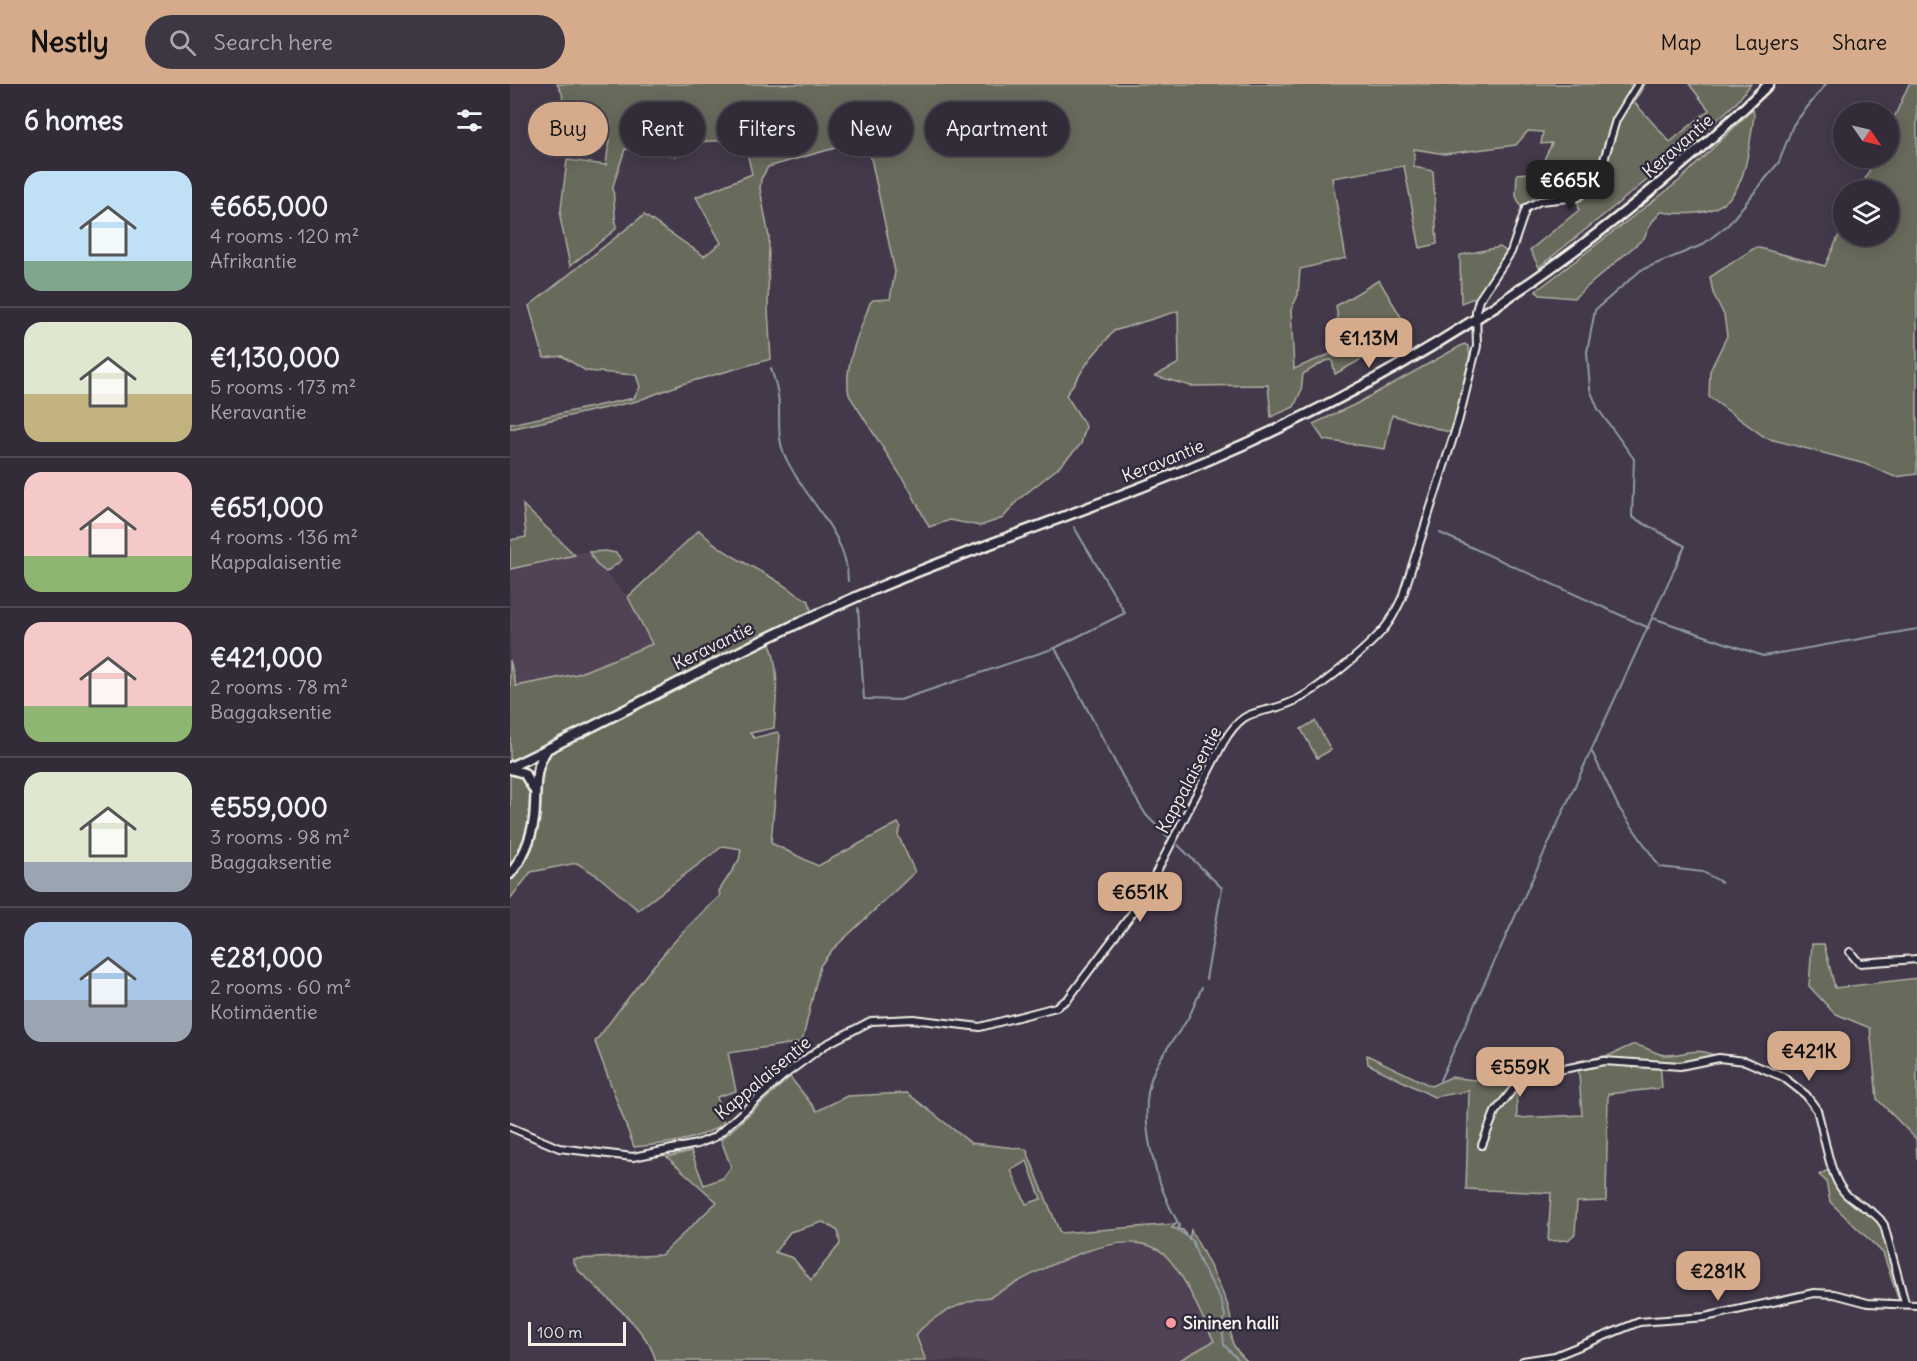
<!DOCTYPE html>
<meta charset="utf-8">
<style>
:root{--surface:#322b38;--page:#3d3743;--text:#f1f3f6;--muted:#a8a7ae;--line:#4d4753;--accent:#d6ab8b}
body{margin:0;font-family:Delius,sans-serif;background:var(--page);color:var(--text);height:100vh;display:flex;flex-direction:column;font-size:22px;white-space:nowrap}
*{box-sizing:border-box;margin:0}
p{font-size:20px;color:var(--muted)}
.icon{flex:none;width:33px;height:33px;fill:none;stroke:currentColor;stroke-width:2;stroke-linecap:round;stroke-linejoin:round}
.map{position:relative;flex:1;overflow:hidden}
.drawer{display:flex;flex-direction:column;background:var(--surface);width:510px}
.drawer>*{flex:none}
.guide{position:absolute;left:18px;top:18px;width:570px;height:54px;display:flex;gap:12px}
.needle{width:39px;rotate:124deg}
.tools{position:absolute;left:1323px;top:18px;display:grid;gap:12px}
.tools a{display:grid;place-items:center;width:66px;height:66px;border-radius:50%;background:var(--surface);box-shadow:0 3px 15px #0003,0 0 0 2px var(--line);font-size:30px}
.scale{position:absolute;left:18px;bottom:15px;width:98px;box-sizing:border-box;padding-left:6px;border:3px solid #f4f1e8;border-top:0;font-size:16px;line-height:21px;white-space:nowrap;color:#f4f1e8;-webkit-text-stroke:4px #2f2a3d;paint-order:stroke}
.price{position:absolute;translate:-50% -51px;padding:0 14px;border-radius:12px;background:var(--accent);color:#111;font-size:20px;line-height:39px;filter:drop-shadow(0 2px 3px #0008)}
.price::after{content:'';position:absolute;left:50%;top:36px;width:18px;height:14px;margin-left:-9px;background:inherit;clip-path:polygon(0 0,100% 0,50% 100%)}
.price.selected{background:#222;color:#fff}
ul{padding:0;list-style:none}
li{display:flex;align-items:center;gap:18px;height:150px;padding:0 24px}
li+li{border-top:2px solid var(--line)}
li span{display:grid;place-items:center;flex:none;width:168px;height:120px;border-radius:18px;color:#555}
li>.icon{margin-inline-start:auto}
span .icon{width:72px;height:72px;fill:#fffc;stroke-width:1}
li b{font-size:26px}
h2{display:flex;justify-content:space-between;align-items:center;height:72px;padding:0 24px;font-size:26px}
.tag{padding:0 21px;border-radius:27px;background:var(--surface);box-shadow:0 3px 15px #0003,0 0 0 2px var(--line);font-size:21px;line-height:54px}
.tag.selected{background:var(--accent);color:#111}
header{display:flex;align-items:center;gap:36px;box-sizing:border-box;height:84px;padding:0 30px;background:var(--accent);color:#111}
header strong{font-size:28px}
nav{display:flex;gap:33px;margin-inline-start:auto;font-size:21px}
.search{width:420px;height:54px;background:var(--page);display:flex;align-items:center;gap:15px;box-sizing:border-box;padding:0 21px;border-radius:33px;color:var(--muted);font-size:22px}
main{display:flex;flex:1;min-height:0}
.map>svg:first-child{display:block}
</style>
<header>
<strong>Nestly</strong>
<div class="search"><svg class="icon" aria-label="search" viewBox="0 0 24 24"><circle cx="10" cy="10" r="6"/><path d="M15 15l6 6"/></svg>Search here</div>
<nav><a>Map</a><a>Layers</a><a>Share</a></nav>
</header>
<main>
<section class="drawer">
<h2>6 homes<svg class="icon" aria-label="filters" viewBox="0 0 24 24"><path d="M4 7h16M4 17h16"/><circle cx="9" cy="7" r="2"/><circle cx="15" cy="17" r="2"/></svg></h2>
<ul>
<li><span style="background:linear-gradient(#bfe0f5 75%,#7fa58c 0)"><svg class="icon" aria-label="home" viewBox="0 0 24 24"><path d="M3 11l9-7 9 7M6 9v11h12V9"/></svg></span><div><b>€665,000</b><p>4 rooms · 120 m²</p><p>Afrikantie</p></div></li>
<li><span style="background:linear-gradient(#dfe7d0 60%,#c2b280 0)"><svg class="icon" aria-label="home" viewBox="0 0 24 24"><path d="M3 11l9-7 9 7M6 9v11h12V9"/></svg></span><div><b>€1,130,000</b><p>5 rooms · 173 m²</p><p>Keravantie</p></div></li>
<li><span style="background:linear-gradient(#f6c9c9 70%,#8fb573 0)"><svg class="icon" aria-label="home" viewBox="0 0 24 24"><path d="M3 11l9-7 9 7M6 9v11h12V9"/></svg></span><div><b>€651,000</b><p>4 rooms · 136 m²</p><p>Kappalaisentie</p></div></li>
<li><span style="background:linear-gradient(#f6c9c9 70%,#8fb573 0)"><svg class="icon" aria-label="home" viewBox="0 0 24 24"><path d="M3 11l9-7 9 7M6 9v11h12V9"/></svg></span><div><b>€421,000</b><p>2 rooms · 78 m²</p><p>Baggaksentie</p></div></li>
<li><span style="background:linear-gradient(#dfe7d0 75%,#9aa5b1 0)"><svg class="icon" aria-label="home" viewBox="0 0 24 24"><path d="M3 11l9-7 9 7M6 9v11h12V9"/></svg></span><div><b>€559,000</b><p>3 rooms · 98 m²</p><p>Baggaksentie</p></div></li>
<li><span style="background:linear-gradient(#a9c7e8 65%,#9aa5b1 0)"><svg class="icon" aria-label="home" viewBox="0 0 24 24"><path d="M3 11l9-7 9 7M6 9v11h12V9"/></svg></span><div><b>€281,000</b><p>2 rooms · 60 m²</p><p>Kotimäentie</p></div></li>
</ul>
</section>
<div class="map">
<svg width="1407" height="1277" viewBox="0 0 1407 1277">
<rect width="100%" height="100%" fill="#43394b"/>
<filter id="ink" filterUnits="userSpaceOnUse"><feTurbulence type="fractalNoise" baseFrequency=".0167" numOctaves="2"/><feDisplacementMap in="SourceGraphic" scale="12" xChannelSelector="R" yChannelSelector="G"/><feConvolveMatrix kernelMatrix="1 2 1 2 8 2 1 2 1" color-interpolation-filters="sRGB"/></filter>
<g filter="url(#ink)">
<g fill="#514355">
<polygon points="71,468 79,468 87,481 118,513 142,559 67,590 6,603 0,576 0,485"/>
<polygon points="631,1158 652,1168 663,1180 704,1257 668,1277 416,1277 406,1251 416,1240 468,1214 480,1213 570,1168"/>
</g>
<g fill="#676b5c" stroke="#aeaea2" stroke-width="1.5" fill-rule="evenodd">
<path d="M 47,0 L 1135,0 L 1124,18 L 1160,58 L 1199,26 L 1179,0 L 1241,0 L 1227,18 L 1162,76 L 1029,183 L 1020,166 L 1069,126 L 1067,111 L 1026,116 L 1011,123 L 1006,112 L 1007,90 L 1028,88 L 1042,59 L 1031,60 L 1033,48 L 1018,47 L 1006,61 L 935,70 L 904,65 L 904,83 L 923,87 L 927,160 L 910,164 L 894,82 L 822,94 L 836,174 L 790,185 L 788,211 L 781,226 L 784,285 L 832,265 L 826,222 L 869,196 L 900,248 L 825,290 L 822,276 L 815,277 L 793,290 L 791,307 L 784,323 L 761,333 L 758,301 L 681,302 L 645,292 L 669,279 L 668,227 L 604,247 L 580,275 L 556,311 L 576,342 L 571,360 L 548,384 L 508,416 L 493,434 L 470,442 L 440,436 L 419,443 L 400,406 L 339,311 C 333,280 350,248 360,219 L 363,216 L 380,215 L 385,188 L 357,55 L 258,83 L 251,95 L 250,105 L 259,153 L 258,226 L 261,275 L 172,300 L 127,317 L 0,345 L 0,340 L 124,314 L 130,303 L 126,291 L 76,287 L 52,272 L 34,274 L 19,222 L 134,131 L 194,172 L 211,159 L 186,113 L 242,90 L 234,55 L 172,59 L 167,72 L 115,65 L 103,102 L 106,145 L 60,182 L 50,133 L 57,76 L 96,81 L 101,39 L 54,27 L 52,9 Z"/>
<polygon points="1399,0 1407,0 1407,390 1385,393 1355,380 1256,354 1199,313 1200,287 1217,252 1214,231 1203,209 1200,193 1246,163 1315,182 1333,142 1334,152 1378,152 1378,106 1350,106 1365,74 1378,74 1379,45"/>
<path d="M 1243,25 L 1244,32 C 1234,98 1232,138 1151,128 L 1142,138 L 1134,154 L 1064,214 L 1030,211 L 1026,207 L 1169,97 Z"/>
<polygon points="990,163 997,168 967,213 951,219 950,171"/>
<polygon points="954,260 958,262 960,270 942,349 882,331 875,365 814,356 803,340 844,321"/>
<polygon points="13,421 65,471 0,485 0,456 16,453"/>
<path d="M 189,446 C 210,467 233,478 259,492 C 273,500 285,510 299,517 L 302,533 L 257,553 C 271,579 266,616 264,644 L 240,649 L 244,654 L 267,648 L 270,651 L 261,759 L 308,782 L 388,739 L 391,743 L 388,751 L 405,788 L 322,866 L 310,882 L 292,958 L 218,969 L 226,1007 L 207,1013 L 214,1040 C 185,1057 157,1060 124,1063 L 85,958 C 123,907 162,854 210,812 L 209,807 L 229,776 L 231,765 L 213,762 L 128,826 L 88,792 L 67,779 L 21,788 L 0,815 L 0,686 L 5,685 L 23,701 L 37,666 L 0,683 L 0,576 L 6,602 L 67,590 L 142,560 L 118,513 Z"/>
<polygon points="96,467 106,469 112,476 96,488 87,481 79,468"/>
<polygon points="805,637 821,666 807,674 791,645"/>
<polygon points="1302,860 1314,860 1325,904 1407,894 1407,1075 1406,1055 1367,1015 1360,944 1324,929 1299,902"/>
<path d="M 1122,961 C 1134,960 1143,970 1155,971 C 1175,972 1182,962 1204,971 L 1167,980 L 1150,978 L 1152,1004 L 1098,1010 L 1096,1117 L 1067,1118 L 1065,1150 L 1058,1156 L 1038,1157 L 1041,1109 L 956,1105 L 959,1007 L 924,1013 L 858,980 L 857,971 L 921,1002 L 941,993 L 964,996 L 986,992 L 1006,983 L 1007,1034 L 1072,1031 L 1068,977 L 1100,971 Z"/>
<path d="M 280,993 L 307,1027 L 337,1012 L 397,1009 L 461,1059 L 516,1065 L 550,1149 L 666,1140 L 662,1144 L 673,1146 L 679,1155 L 681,1146 C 694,1171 709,1196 718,1222 C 727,1249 710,1252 737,1277 L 668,1277 L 704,1257 C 691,1232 674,1188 654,1170 C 615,1135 518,1192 480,1213 C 457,1215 420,1232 406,1251 L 416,1277 L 146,1277 C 139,1248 104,1221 83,1200 C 74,1191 66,1188 63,1175 L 151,1171 L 207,1118 L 157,1073 L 181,1067 L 194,1101 L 213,1094 L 221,1083 L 211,1056 ZM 517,1077 L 531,1115 L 516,1120 L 501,1086 ZM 313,1138 L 328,1147 L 330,1160 L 301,1196 L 283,1174 L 265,1168 L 280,1148 Z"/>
<path d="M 1320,1085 C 1330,1115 1352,1116 1369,1139 C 1378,1150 1386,1198 1391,1215 L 1388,1214 L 1373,1169 L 1320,1118 L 1316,1097 L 1309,1091 Z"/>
</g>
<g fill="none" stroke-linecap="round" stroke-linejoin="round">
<g stroke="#909ba6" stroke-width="2">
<path d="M 261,284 C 263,292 267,302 268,311 C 271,331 266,350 274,370 C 292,413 338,448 338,497"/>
<polyline points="930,449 1139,544"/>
<polyline points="348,524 354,615 390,616 545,564 615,529 564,443"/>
<polyline points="1143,534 1253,572 1407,545"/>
<polyline points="545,564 614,695 636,731 659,754"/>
<polyline points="1082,668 1109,724 1150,783 1193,788 1211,798"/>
<polyline points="668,761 712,804 696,895"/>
<path d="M 692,903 C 687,914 683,926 677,936 C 666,953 652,968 644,987 C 625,1032 646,1100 669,1141 L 668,1146 L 682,1156 L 690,1178 L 711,1216 L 715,1232 L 712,1242 L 714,1261 L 730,1277"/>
<polyline points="930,996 1175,462 1122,433 1124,375 1088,325 1080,305 1077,268 1085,226 1131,186 1192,161 1218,141 1269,78 1283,41 1316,0"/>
</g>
<g stroke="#f4f1e8" stroke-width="10">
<g id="street">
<polyline points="1340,868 1349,879 1407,875"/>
<path d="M 0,1043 L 49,1064 L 123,1073 L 187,1060 L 205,1053 L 273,992 L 315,961 L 361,937 L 403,935 L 470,943 L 546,923 L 558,915 L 632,816 L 713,659 C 737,618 749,634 784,617 C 807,607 865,559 879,538 C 884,531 888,522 892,514 L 948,338 L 967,262 L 966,227 L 969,216 L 1001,168 L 1016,124 L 1030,117 L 1068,113 L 1087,99 L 1106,36 L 1128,0"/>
<path d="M 972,1061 L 985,1028 L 1008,999 L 1023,991 L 1094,977 L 1170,982 L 1209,974 L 1235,977 L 1273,993 L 1296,1011 L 1307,1026 C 1314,1049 1319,1091 1334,1108 C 1346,1122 1365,1125 1374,1141 L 1395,1219"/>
<polyline points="1013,1277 1045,1272 1129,1238 1195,1233 1304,1209 1324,1210 1358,1219 1407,1221"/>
</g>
</g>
<g stroke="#f4f1e8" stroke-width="13">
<g id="secondary">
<path d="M 0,683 C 125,624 244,555 372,502 C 479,458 590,422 696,377 C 907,288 1096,160 1259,0"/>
<polyline points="0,685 14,689 25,707"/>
<path d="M 0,790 C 13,774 21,756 24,735 C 27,711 22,688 36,667"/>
</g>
</g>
<use href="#street" stroke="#2f2a3d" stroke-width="6"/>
<use href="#secondary" stroke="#2f2a3d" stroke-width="8"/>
</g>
</g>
<circle fill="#ff9aa2" stroke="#2f2a3d" stroke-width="2" cx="661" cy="1239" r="6"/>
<g text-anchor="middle" stroke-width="5" stroke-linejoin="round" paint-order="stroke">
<g font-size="18" fill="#f4f1e8" stroke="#2f2a3d">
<text transform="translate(1168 62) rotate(-41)" y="6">Keravantie</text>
<text transform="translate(653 377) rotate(-22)" y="6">Keravantie</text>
<text transform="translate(203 562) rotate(-26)" y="6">Keravantie</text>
<text transform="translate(679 696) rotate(-62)" y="6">Kappalaisentie</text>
<text transform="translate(253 994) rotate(-40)" y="6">Kappalaisentie</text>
</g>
<g font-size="18" font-weight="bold" fill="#f4f1e8" stroke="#2f2a3d" text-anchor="start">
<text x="673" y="1245">Sininen halli</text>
</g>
</g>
</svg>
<div class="tools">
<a><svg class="needle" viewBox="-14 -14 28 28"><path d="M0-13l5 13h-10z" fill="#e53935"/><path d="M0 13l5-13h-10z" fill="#a8a7ae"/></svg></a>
<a><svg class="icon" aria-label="layers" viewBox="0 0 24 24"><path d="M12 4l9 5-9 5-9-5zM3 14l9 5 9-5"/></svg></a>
</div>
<div class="scale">100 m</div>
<b class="price selected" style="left:1060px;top:127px">€665K</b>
<b class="price" style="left:859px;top:285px">€1.13M</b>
<b class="price" style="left:630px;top:839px">€651K</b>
<b class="price" style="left:1299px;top:998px">€421K</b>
<b class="price" style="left:1010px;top:1014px">€559K</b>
<b class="price" style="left:1208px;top:1218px">€281K</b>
<div class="guide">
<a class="tag selected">Buy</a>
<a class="tag">Rent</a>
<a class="tag">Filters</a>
<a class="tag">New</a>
<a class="tag">Apartment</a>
</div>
</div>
</main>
